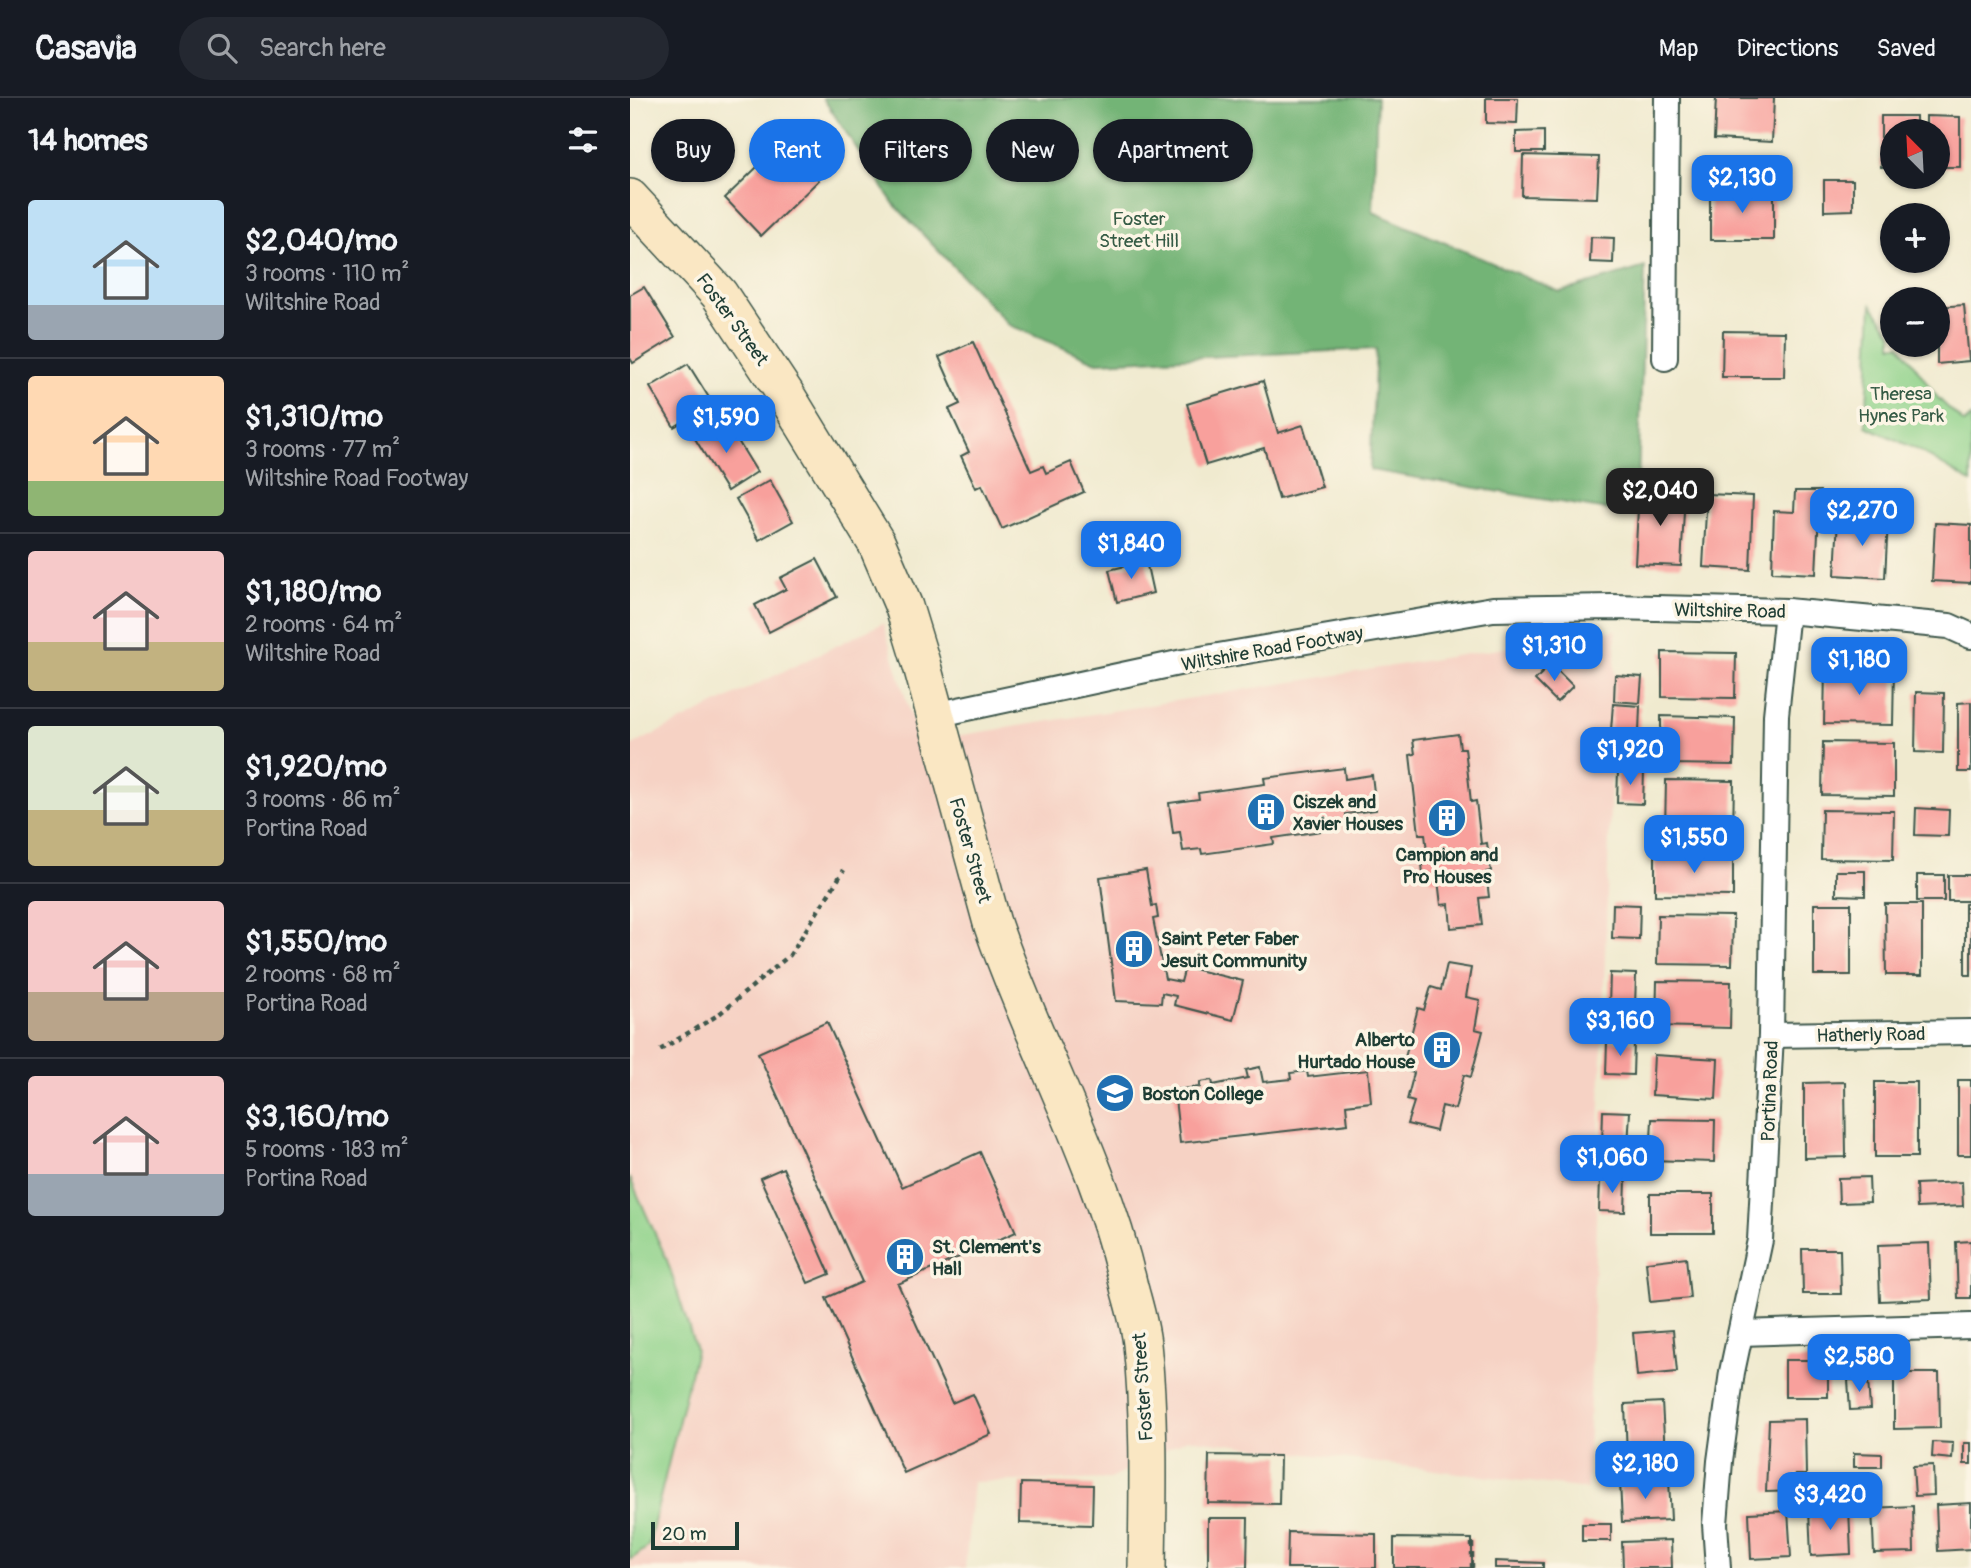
<!DOCTYPE html>
<meta charset="utf-8">
<style>
:root{--surface:#171b24;--page:#242831;--text:#f1f3f6;--muted:#9ea1a6;--line:#363941;--accent:#1a73e8}
body{margin:0;font-family:Pangolin,sans-serif;background:var(--page);color:var(--text);height:100vh;display:flex;flex-direction:column;font-size:26px;white-space:nowrap}
*{box-sizing:border-box;margin:0}
p{font-size:23px;color:var(--muted)}
.icon{flex:none;width:38px;height:38px;fill:none;stroke:currentColor;stroke-width:2;stroke-linecap:round;stroke-linejoin:round}
.map{position:relative;flex:1;overflow:hidden}
.panel{display:flex;flex-direction:column;background:var(--surface);width:630px}
.panel>*{flex:none}
.top-card{position:absolute;left:21px;top:21px;width:665px;height:63px;display:flex;gap:14px}
.needle{width:46px;rotate:336deg}
.fabs{position:absolute;left:1250px;top:21px;display:grid;gap:14px}
.fabs a{display:grid;place-items:center;width:70px;height:70px;border-radius:50%;background:var(--surface);box-shadow:0 2px 5px #0004;font-size:35px}
.scale{position:absolute;left:21px;bottom:18px;width:88px;box-sizing:border-box;padding-left:7px;border:4px solid #1f3d34;border-top:0;font-size:19px;line-height:24px;white-space:nowrap;color:#1f3d34;-webkit-text-stroke:5px #fcf5e5;paint-order:stroke}
.price{position:absolute;translate:-50% -60px;padding:0 16px;border-radius:14px;background:var(--accent);color:#fff;font-size:23px;line-height:46px;filter:drop-shadow(0 2px 4px #0008)}
.price::after{content:'';position:absolute;left:50%;top:42px;width:21px;height:16px;margin-left:-10px;background:inherit;clip-path:polygon(0 0,100% 0,50% 100%)}
.price.selected{background:#222;color:#fff}
ul{padding:0;list-style:none}
li{display:flex;align-items:center;gap:21px;height:175px;padding:0 28px}
li+li{border-top:2px solid var(--line)}
li span{display:grid;place-items:center;flex:none;width:196px;height:140px;border-radius:7px;color:#555}
li>.icon{margin-inline-start:auto}
span .icon{width:84px;height:84px;fill:#fffc;stroke-width:1}
li b{font-size:30px}
h2{display:flex;justify-content:space-between;align-items:center;height:84px;padding:0 28px;font-size:30px}
.pill{padding:0 24px;border-radius:32px;background:var(--surface);box-shadow:0 2px 5px #0004;font-size:24px;line-height:63px}
.pill.selected{background:var(--accent);color:#fff}
header{display:flex;align-items:center;gap:42px;box-sizing:border-box;height:98px;padding:0 35px;background:var(--surface);border-bottom:2px solid var(--line)}
header strong{font-size:33px}
nav{display:flex;gap:38px;margin-inline-start:auto;font-size:24px}
.search{width:490px;height:63px;background:var(--page);display:flex;align-items:center;gap:18px;box-sizing:border-box;padding:0 24px;border-radius:38px;color:var(--muted);font-size:26px}
main{display:flex;flex:1;min-height:0}
.map>svg:first-child{display:block}
</style>
<header>
<strong>Casavia</strong>
<div class="search"><svg class="icon" aria-label="search" viewBox="0 0 24 24"><circle cx="10" cy="10" r="6"/><path d="M15 15l6 6"/></svg>Search here</div>
<nav><a>Map</a><a>Directions</a><a>Saved</a></nav>
</header>
<main>
<section class="panel">
<h2>14 homes<svg class="icon" aria-label="filters" viewBox="0 0 24 24"><path d="M4 7h16M4 17h16"/><circle cx="9" cy="7" r="2"/><circle cx="15" cy="17" r="2"/></svg></h2>
<ul>
<li><span style="background:linear-gradient(#bfe0f5 75%,#9aa5b1 0)"><svg class="icon" aria-label="home" viewBox="0 0 24 24"><path d="M3 11l9-7 9 7M6 9v11h12V9"/></svg></span><div><b>$2,040/mo</b><p>3 rooms · 110 m²</p><p>Wiltshire Road</p></div></li>
<li><span style="background:linear-gradient(#ffd9b3 75%,#8fb573 0)"><svg class="icon" aria-label="home" viewBox="0 0 24 24"><path d="M3 11l9-7 9 7M6 9v11h12V9"/></svg></span><div><b>$1,310/mo</b><p>3 rooms · 77 m²</p><p>Wiltshire Road Footway</p></div></li>
<li><span style="background:linear-gradient(#f6c9c9 65%,#c2b280 0)"><svg class="icon" aria-label="home" viewBox="0 0 24 24"><path d="M3 11l9-7 9 7M6 9v11h12V9"/></svg></span><div><b>$1,180/mo</b><p>2 rooms · 64 m²</p><p>Wiltshire Road</p></div></li>
<li><span style="background:linear-gradient(#dfe7d0 60%,#c2b280 0)"><svg class="icon" aria-label="home" viewBox="0 0 24 24"><path d="M3 11l9-7 9 7M6 9v11h12V9"/></svg></span><div><b>$1,920/mo</b><p>3 rooms · 86 m²</p><p>Portina Road</p></div></li>
<li><span style="background:linear-gradient(#f6c9c9 65%,#b9a48a 0)"><svg class="icon" aria-label="home" viewBox="0 0 24 24"><path d="M3 11l9-7 9 7M6 9v11h12V9"/></svg></span><div><b>$1,550/mo</b><p>2 rooms · 68 m²</p><p>Portina Road</p></div></li>
<li><span style="background:linear-gradient(#f6c9c9 70%,#9aa5b1 0)"><svg class="icon" aria-label="home" viewBox="0 0 24 24"><path d="M3 11l9-7 9 7M6 9v11h12V9"/></svg></span><div><b>$3,160/mo</b><p>5 rooms · 183 m²</p><p>Portina Road</p></div></li>
</ul>
</section>
<div class="map">
<svg width="1341" height="1470" viewBox="0 0 1341 1470">
<rect width="100%" height="100%" fill="#fcf5e5"/>
<filter id="ink" filterUnits="userSpaceOnUse"><feTurbulence type="fractalNoise" baseFrequency=".0143" numOctaves="2"/><feDisplacementMap in="SourceGraphic" scale="14" xChannelSelector="R" yChannelSelector="G"/><feConvolveMatrix kernelMatrix="1 2 1 2 8 2 1 2 1" color-interpolation-filters="sRGB"/></filter>
<filter id="wash" filterUnits="userSpaceOnUse"><feTurbulence type="fractalNoise" baseFrequency=".00686" numOctaves="4" result="noise"/><feDisplacementMap in="SourceGraphic" scale="28" xChannelSelector="R" yChannelSelector="G"/><feGaussianBlur stdDeviation="1.57" result="paint"/><feColorMatrix in="noise" values="0 0 0 0 0 0 0 0 0 0 0 0 0 0 0 0 0 1.4 0 .05"/><feComposite in="paint" operator="in"/></filter>
<g filter="url(#wash)">
<rect width="100%" height="100%" fill="#f0eacf"/>
<polygon fill="#f6d2c4" points="253,525 289,644 986,532 957,1391 557,1341 480,1381 343,1384 335,1470 0,1470 0,648"/>
<g fill="#8fd28a" stroke="#57885f" stroke-width="2">
<polygon points="1242,207 1262,235 1262,247 1270,247 1308,300 1334,325 1341,319 1341,384 1286,351 1236,328"/>
<polygon points="0,1080 37,1162 66,1252 18,1449 0,1462"/>
</g>
<polygon fill="#73b476" stroke="#497855" stroke-width="2" points="193,0 747,0 743,114 930,194 1015,169 1007,417 740,372 746,251 467,264 379,227 264,106"/>
<g id="blocks">
<g fill="#f8a09c">
<polygon points="856,0 888,0 887,26 856,25"/>
<polygon points="1086,0 1144,0 1142,44 1084,41"/>
<polygon points="1251,18 1286,18 1286,33 1262,33 1262,69 1251,69"/>
<polygon points="1296,18 1330,19 1330,69 1307,69 1307,33 1296,33"/>
<polygon points="914,33 914,54 886,54 886,34"/>
<polygon points="153,44 189,82 131,138 95,100"/>
<polygon points="893,57 969,59 967,100 892,98"/>
<polygon points="1194,82 1223,82 1223,112 1194,113"/>
<rect x="1080" y="92" width="64" height="50"/>
<polygon points="961,139 984,140 983,165 960,164"/>
<polygon points="14,189 45,239 3,265 0,260 0,197"/>
<polygon points="1334,207 1339,263 1307,266 1307,209"/>
<polygon points="1093,233 1155,234 1154,279 1092,279"/>
<polygon points="343,244 401,373 413,368 416,375 441,364 454,394 372,431 352,387 346,390 331,358 339,354 319,311 330,306 309,259"/>
<polygon points="58,266 83,306 44,329 20,289"/>
<polygon points="633,283 648,335 673,327 692,389 649,401 634,350 576,367 557,306"/>
<polygon points="94,320 127,374 97,393 64,339"/>
<polygon points="140,382 163,423 129,442 106,401"/>
<polygon points="1009,392 1055,395 1051,468 1005,466"/>
<polygon points="1165,393 1190,393 1186,476 1142,474 1144,413 1164,414"/>
<polygon points="1077,396 1123,398 1120,472 1073,469"/>
<polygon points="1208,420 1258,422 1255,480 1205,477"/>
<polygon points="1305,425 1341,427 1341,485 1302,483"/>
<polygon points="187,461 207,499 139,534 125,507 156,491 150,480"/>
<polygon points="516,463 523,495 487,504 479,472"/>
<polygon points="1032,554 1106,555 1105,600 1032,599"/>
<polygon points="921,566 943,588 927,604 905,582"/>
<polygon points="1195,570 1264,571 1263,627 1194,626"/>
<polygon points="985,577 1012,579 1010,605 984,603"/>
<polygon points="1286,594 1314,595 1313,655 1285,654"/>
<polygon points="1341,604 1341,674 1328,674 1328,605"/>
<polygon points="983,606 1010,608 1009,634 981,632"/>
<polygon points="1031,618 1105,620 1104,667 1040,666 1041,644 1031,644"/>
<polygon points="828,636 830,650 835,650 841,704 846,703 851,746 857,745 861,773 856,774 859,799 849,800 852,827 821,830 819,806 811,807 808,782 801,783 800,776 793,776 791,755 797,754 795,736 789,736 780,657 785,656 783,642"/>
<polygon points="1193,644 1264,645 1264,698 1192,697"/>
<polygon points="714,670 715,681 742,677 746,712 716,716 717,724 691,727 692,733 643,740 644,746 572,756 571,751 553,753 550,734 543,735 539,705 569,701 568,695 635,686 634,680"/>
<polygon points="988,672 1014,673 1013,706 987,705"/>
<polygon points="1036,682 1104,683 1103,735 1035,734"/>
<polygon points="1286,710 1319,712 1318,738 1285,737"/>
<polygon points="1192,712 1264,713 1263,762 1191,761"/>
<polygon points="1025,756 1103,758 1103,798 1025,797"/>
<polygon points="516,772 522,808 526,807 528,820 523,821 535,881 551,884 555,869 613,883 603,922 544,907 546,898 532,895 531,905 486,903 470,779"/>
<polygon points="1206,773 1235,773 1235,798 1206,797"/>
<rect x="1287" y="777" width="27" height="26"/>
<rect x="1318" y="777" width="23" height="26"/>
<polygon points="1341,805 1341,877 1335,877 1335,806"/>
<polygon points="983,806 1010,807 1009,841 982,840"/>
<rect x="1184" y="806" width="37" height="71"/>
<polygon points="1255,806 1292,806 1292,877 1256,877"/>
<polygon points="1028,817 1103,818 1102,867 1027,866"/>
<polygon points="817,866 841,870 836,899 850,902 845,931 853,933 841,979 834,977 825,1011 812,1008 806,1033 777,1026 784,1004 777,1002 784,975 772,971 788,910 794,912 801,889 811,892"/>
<polygon points="980,875 1006,876 1005,909 979,909"/>
<polygon points="1027,883 1101,884 1100,930 1026,928"/>
<polygon points="197,924 272,1089 350,1054 386,1134 268,1186 322,1305 343,1296 361,1336 274,1375 196,1200 232,1184 128,955"/>
<polygon points="977,943 1004,944 1003,977 976,976"/>
<polygon points="1024,957 1088,961 1086,1001 1022,997"/>
<polygon points="630,969 633,984 661,981 660,975 677,973 678,979 738,972 741,1004 716,1007 718,1026 550,1045 544,992 570,989 570,984 582,982 583,987 618,980 616,972"/>
<rect x="1328" y="982" width="13" height="75"/>
<polygon points="1215,984 1216,1059 1174,1060 1174,985"/>
<rect x="1245" y="984" width="42" height="75"/>
<polygon points="973,1013 1000,1014 998,1048 972,1047"/>
<polygon points="1022,1021 1085,1022 1084,1064 1020,1062"/>
<polygon points="153,1070 200,1176 178,1185 130,1080"/>
<polygon points="1239,1079 1240,1104 1209,1105 1208,1080"/>
<polygon points="970,1080 996,1081 995,1114 969,1113"/>
<polygon points="1332,1084 1333,1108 1287,1110 1286,1086"/>
<rect x="1020" y="1096" width="63" height="39"/>
<polygon points="1341,1143 1341,1200 1328,1200 1326,1144"/>
<polygon points="1299,1145 1301,1201 1250,1203 1248,1147"/>
<polygon points="1172,1151 1210,1151 1211,1196 1173,1196"/>
<polygon points="1056,1159 1060,1200 1020,1204 1016,1164"/>
<polygon points="1043,1232 1047,1274 1007,1278 1003,1235"/>
<rect x="1155" y="1262" width="43" height="37"/>
<polygon points="1264,1275 1309,1275 1310,1330 1264,1331"/>
<polygon points="1238,1281 1240,1311 1220,1312 1218,1282"/>
<polygon points="1032,1304 1035,1356 997,1358 995,1306"/>
<polygon points="1175,1321 1176,1377 1165,1377 1165,1393 1136,1394 1139,1322"/>
<polygon points="1303,1344 1323,1345 1322,1361 1302,1359"/>
<rect x="1334" y="1345" width="7" height="21"/>
<polygon points="1224,1355 1252,1356 1252,1369 1224,1369"/>
<polygon points="579,1357 650,1358 649,1406 578,1405"/>
<polygon points="1303,1367 1304,1397 1285,1398 1283,1368"/>
<polygon points="1236,1377 1238,1407 1218,1408 1216,1378"/>
<polygon points="1039,1382 1041,1422 992,1424 990,1384"/>
<polygon points="391,1385 463,1387 462,1427 390,1425"/>
<polygon points="1341,1405 1341,1451 1308,1453 1306,1407"/>
<polygon points="1283,1408 1284,1454 1244,1455 1242,1410"/>
<polygon points="1219,1411 1221,1456 1181,1458 1179,1412"/>
<polygon points="1158,1413 1161,1459 1121,1461 1119,1415"/>
<polygon points="578,1420 618,1420 617,1470 578,1470"/>
<rect x="952" y="1426" width="29" height="17"/>
<polygon points="658,1434 746,1436 746,1470 657,1470"/>
<polygon points="764,1440 842,1441 842,1470 764,1470"/>
<polygon points="1041,1442 1042,1470 993,1470 992,1444"/>
<polygon points="865,1463 913,1465 913,1470 865,1470"/>
</g>
</g>
</g>
<g filter="url(#ink)">
<use href="#blocks" fill-opacity="0" stroke="#3e574b" stroke-width="2"/>
<g fill="none" stroke-linecap="round" stroke-linejoin="round">
<g stroke="#3e574b" stroke-width="28">
<g id="street">
<polyline points="1035,260 1037,0"/>
<polyline points="305,617 553,564 863,511 982,509 1157,513 1319,528 1341,538"/>
<polyline points="1141,937 1341,934"/>
<polyline points="1111,1235 1341,1228"/>
<polyline points="1088,1470 1085,1426 1090,1363 1102,1274 1130,1142 1141,937 1146,617 1157,513"/>
</g>
</g>
<g stroke="#3e574b" stroke-width="40">
<path id="secondary" d="M 0,100 L 89,196 L 154,294 L 247,446 L 274,509 L 292,568 L 362,825 C 404,948 470,1062 499,1189 C 504,1208 510,1227 512,1246 C 520,1320 518,1396 517,1470"/>
</g>
<g stroke="#3e574b" stroke-width="4.5" stroke-dasharray="5 5" stroke-linecap="butt">
<polyline points="30,952 88,917 160,857 214,772"/>
<polyline points="842,1470 842,1441"/>
</g>
<use href="#street" stroke="#fff" stroke-width="24"/>
<use href="#secondary" stroke="#fae7c3" stroke-width="37"/>
</g>
</g>
<defs>
<g id="building-disc" transform="scale(2.0125)"><circle r="9.5" fill="#1f6fb2" stroke="#fcf5e5"/><path d="M-4-6H4V6H1V3H-1V6H-4ZM-2.5-4.3h1.7v1.8h-1.7ZM.8-4.3h1.7v1.8H.8ZM-2.5-1h1.7V.8h-1.7ZM.8-1h1.7V.8H.8Z" fill="#fff"/></g>
<g id="university-disc" transform="scale(2.0125)"><circle r="9.5" fill="#1f6fb2" stroke="#fcf5e5"/><path d="M0-5L7-2L0 1L-7-2ZM-4 1L0 2.5L4 1V4Q0 6-4 4Z" fill="#fff"/></g>
</defs>
<g fill-rule="evenodd">
<use href="#building-disc" x="636" y="714"/>
<use href="#building-disc" x="817" y="720"/>
<use href="#building-disc" x="504" y="851"/>
<use href="#building-disc" x="812" y="952"/>
<use href="#university-disc" x="485" y="995"/>
<use href="#building-disc" x="275" y="1159"/>
</g>
<g text-anchor="middle" stroke-width="7" stroke-linejoin="round" paint-order="stroke">
<g font-size="19" fill="#355b45" stroke="#fcf5e5">
<text x="509" y="127">Foster<tspan x="509" dy="22">Street Hill</tspan></text>
<text x="1271" y="302">Theresa<tspan x="1271" dy="22">Hynes Park</tspan></text>
</g>
<g font-size="19" fill="#1f3d34" stroke="#fcf5e5">
<text transform="translate(103 221) rotate(54)" y="7">Foster Street</text>
<text transform="translate(1100 512) rotate(1)" y="7">Wiltshire Road</text>
<text transform="translate(642 550) rotate(-10)" y="7">Wiltshire Road Footway</text>
<text transform="translate(341 752) rotate(74)" y="7">Foster Street</text>
<text transform="translate(1241 936) rotate(-1)" y="7">Hatherly Road</text>
<text transform="translate(1139 993) rotate(-88)" y="7">Portina Road</text>
<text transform="translate(512 1289) rotate(-94)" y="7">Foster Street</text>
</g>
<g font-size="19" font-weight="bold" fill="#1f3d34" stroke="#fcf5e5" text-anchor="start">
<text x="663" y="710">Ciszek and<tspan x="663" dy="22">Xavier Houses</tspan></text>
<text x="817" y="763" text-anchor="middle">Campion and<tspan x="817" dy="22">Pro Houses</tspan></text>
<text x="531" y="847">Saint Peter Faber<tspan x="531" dy="22">Jesuit Community</tspan></text>
<text x="785" y="948" text-anchor="end">Alberto<tspan x="785" dy="22">Hurtado House</tspan></text>
<text x="512" y="1002">Boston College</text>
<text x="302" y="1155">St. Clement's<tspan x="302" dy="22">Hall</tspan></text>
</g>
</g>
</svg>
<div class="fabs">
<a><svg class="needle" viewBox="-14 -14 28 28"><path d="M0-13l5 13h-10z" fill="#e53935"/><path d="M0 13l5-13h-10z" fill="#9ea1a6"/></svg></a>
<a>+</a>
<a>−</a>
</div>
<div class="scale">20 m</div>
<b class="price" style="left:1112px;top:117px">$2,130</b>
<b class="price" style="left:96px;top:357px">$1,590</b>
<b class="price selected" style="left:1030px;top:430px">$2,040</b>
<b class="price" style="left:1232px;top:450px">$2,270</b>
<b class="price" style="left:501px;top:483px">$1,840</b>
<b class="price" style="left:924px;top:585px">$1,310</b>
<b class="price" style="left:1229px;top:599px">$1,180</b>
<b class="price" style="left:1000px;top:689px">$1,920</b>
<b class="price" style="left:1064px;top:777px">$1,550</b>
<b class="price" style="left:990px;top:960px">$3,160</b>
<b class="price" style="left:982px;top:1097px">$1,060</b>
<b class="price" style="left:1229px;top:1296px">$2,580</b>
<b class="price" style="left:1015px;top:1403px">$2,180</b>
<b class="price" style="left:1200px;top:1434px">$3,420</b>
<div class="top-card">
<a class="pill">Buy</a>
<a class="pill selected">Rent</a>
<a class="pill">Filters</a>
<a class="pill">New</a>
<a class="pill">Apartment</a>
</div>
</div>
</main>
